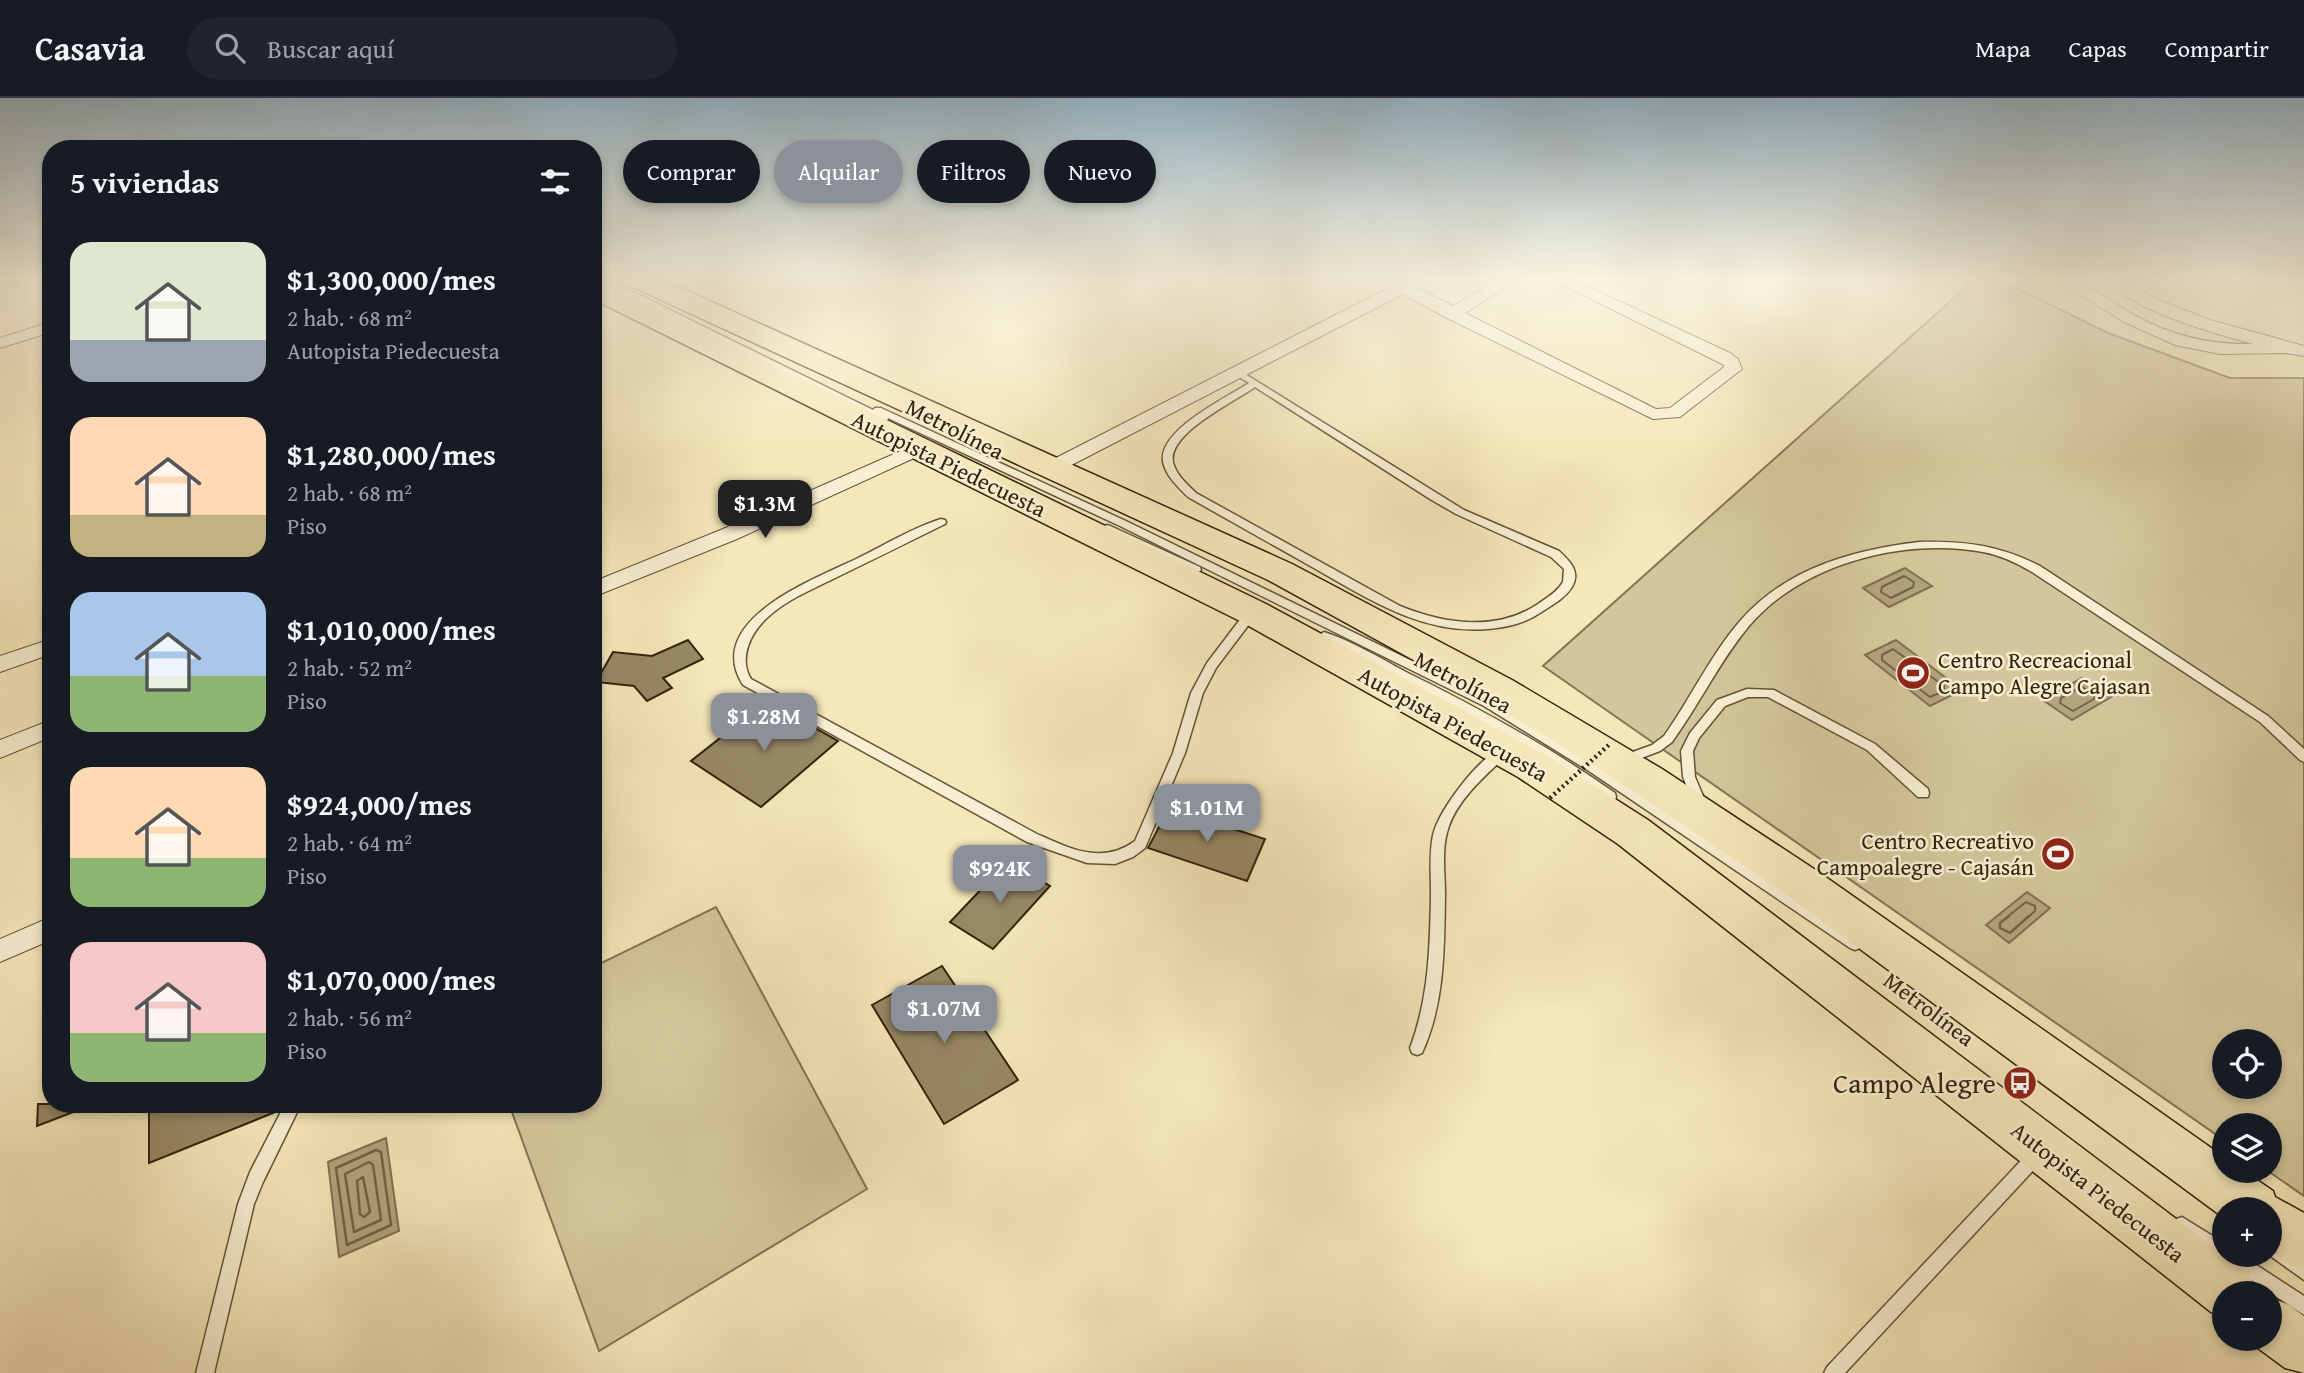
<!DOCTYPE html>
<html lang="es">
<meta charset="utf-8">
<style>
:root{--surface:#171b24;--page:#20242c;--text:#f1f3f6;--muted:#9ea1a6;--line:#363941;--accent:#8c9099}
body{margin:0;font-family:"Gentium Book Plus",serif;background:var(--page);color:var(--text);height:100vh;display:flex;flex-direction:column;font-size:26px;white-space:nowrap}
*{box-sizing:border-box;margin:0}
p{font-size:23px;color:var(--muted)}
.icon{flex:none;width:38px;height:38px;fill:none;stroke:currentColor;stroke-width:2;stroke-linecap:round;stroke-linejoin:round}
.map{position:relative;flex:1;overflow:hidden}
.drawer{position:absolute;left:42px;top:42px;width:560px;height:973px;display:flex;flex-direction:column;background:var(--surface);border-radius:28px;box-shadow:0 4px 10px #0003}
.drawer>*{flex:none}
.top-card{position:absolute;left:623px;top:42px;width:665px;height:63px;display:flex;gap:14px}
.buttons{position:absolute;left:2212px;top:931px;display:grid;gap:14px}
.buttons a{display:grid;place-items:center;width:70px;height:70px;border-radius:50%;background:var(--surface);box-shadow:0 4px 10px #0003;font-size:35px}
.price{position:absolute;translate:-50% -60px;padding:0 16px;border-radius:14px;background:var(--accent);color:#fff;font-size:23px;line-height:46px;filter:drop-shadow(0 2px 4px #0008)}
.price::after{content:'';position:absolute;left:50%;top:42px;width:21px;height:16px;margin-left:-10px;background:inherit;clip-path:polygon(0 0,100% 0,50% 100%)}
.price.on{background:#222;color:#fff}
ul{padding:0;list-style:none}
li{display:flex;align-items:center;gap:21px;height:175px;padding:0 28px}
li span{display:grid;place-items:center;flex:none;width:196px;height:140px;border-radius:21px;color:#555}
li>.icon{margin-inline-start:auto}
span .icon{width:84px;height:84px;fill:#fffc;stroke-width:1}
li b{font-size:30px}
h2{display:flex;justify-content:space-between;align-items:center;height:84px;padding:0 28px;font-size:30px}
.chip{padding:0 24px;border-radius:32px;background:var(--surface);box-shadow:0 4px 10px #0003;font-size:24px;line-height:63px}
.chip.on{background:var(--accent);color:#fff}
header{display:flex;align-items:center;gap:42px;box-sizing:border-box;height:98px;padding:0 35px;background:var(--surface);border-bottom:2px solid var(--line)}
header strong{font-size:33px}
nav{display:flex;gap:38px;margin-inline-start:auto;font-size:24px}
.search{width:490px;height:63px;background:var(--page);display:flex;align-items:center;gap:18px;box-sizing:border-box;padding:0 24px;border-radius:38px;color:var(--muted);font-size:26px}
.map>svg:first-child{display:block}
</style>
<header>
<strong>Casavia</strong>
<div class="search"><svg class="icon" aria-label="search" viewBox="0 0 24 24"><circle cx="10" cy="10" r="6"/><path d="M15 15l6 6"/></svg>Buscar aquí</div>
<nav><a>Mapa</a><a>Capas</a><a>Compartir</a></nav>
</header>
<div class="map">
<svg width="2304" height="1275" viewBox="0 0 2304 1275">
<rect width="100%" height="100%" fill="#f5e7ba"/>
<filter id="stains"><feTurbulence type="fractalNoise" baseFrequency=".00286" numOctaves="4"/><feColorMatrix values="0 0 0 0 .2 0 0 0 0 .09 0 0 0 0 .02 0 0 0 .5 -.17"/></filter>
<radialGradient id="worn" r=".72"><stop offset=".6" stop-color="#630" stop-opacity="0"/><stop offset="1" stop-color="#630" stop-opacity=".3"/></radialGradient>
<g fill="#d4c69c" stroke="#847453" stroke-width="2" fill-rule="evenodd">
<path d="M 1974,182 L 2000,182 L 2108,235 L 2230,280 L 2304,280 L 2304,1098 L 2268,1073 L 2270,1027 L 2224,1027 L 2224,1042 L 1543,568 ZM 2224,943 L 2270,943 L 2270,989 L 2224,989 Z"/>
<polygon points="716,809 867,1091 599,1253 509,1006 593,1006 593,869"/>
</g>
<g fill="#b3a47e" stroke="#807050" stroke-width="2">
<polygon points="1905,470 1932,488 1889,509 1863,490"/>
<polygon points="1896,542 1962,592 1930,608 1865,557"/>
<polygon points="2082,580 2111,599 2072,622 2043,602"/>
<polygon points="2027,794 2050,810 2009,845 1986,827"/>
<polygon points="386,1040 399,1133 339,1159 328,1064"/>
</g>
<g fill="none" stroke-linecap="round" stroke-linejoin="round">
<g stroke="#736344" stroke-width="2">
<polygon points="1904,478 1914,484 1913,489 1891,500 1881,494 1882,489"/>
<polygon points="1893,551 1944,588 1944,593 1930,599 1882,562 1882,557"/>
<polygon points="2082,589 2094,596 2094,601 2073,613 2060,605 2061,600"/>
<polyline points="2006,820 2026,804 2035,808 2035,813 2027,820"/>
</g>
<g stroke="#736344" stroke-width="2.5">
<polyline points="2009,818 2000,825 2000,830 2010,835 2029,818"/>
<polygon points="376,1052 381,1054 391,1127 347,1147 336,1070"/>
<polygon points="369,1064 373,1067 381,1122 354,1134 345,1076"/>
<polygon points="363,1079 370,1114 364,1119 360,1116 357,1083"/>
</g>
</g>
<g fill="#988866" stroke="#33220a" stroke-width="2">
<polygon points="688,542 703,561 663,580 672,590 647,603 634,588 596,584 613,554 652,558"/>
<polygon points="767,603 838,643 761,709 691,663"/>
<polygon points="1169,710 1265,741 1247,783 1148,750"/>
<polygon points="1008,763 1050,788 993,851 950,824"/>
<polygon points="942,868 1018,982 944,1026 872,907"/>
<polygon points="38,1006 89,1006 89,1008 37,1028"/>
<polygon points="149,1006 282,1006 278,1013 149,1065"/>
</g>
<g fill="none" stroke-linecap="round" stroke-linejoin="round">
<g stroke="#645336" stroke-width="3">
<g id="service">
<polygon points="598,182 609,182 873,312 875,310 881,310 1128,424 1492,602 1597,667 1860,842 1862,846 1860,850 1855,852 1850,850 1589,673 1484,608 1120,428 888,320 887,323 881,323"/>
<path d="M 1237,271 L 1464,412 L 1559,453 C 1570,463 1581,474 1572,489 C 1565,500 1554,506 1543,513 C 1526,525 1509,529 1488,531 C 1419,537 1363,497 1305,465 C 1266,443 1227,421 1188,399 C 1178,389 1166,378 1163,364 C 1158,332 1226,300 1249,285 L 1234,276 L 1234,272 ZM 1255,289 L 1430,401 L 1456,416 L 1551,459 L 1564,471 L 1563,484 C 1557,494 1548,499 1538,506 C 1497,534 1444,526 1400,508 L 1196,395 C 1187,386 1176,377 1173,364 C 1168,335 1234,304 1255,289 Z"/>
<path d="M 941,421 L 945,422 L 946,424 L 945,426 C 907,445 870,463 833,481 C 811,492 786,502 768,519 C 751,534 738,560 751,581 L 1037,736 C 1071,751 1102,767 1135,743 L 1173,655 L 1191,595 L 1207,565 L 1248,511 L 1256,511 L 1258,514 L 1256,517 L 1216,570 L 1203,595 L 1185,655 L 1145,750 L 1133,759 L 1115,766 L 1087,765 L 1027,744 L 743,587 C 702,522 815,481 858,460 C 885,447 912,430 941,421 Z"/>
<polygon points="1108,427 1200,469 1201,472 1196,476 1192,475 1104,432 1103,430 1104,428"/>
<path d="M 1919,444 C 1965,443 1998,447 2040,468 L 2268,618 L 2304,651 L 2304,664 L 2300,662 L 2260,624 L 2032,474 C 2017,465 2000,457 1983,454 C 1904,439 1801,466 1749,528 C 1719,564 1699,607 1672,644 L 1660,653 L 1623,667 L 1619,665 L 1617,662 L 1619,659 L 1652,647 L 1664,638 C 1691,600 1711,556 1741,522 C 1787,470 1853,452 1919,444 Z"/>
<path d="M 1324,534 C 1352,543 1380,560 1406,574 C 1479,610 1548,648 1615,695 L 1616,699 L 1615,703 L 1605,703 C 1516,638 1418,590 1320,541 L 1318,538 Z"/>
<polygon points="1747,591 1774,592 1875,646 1928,691 1929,695 1928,699 1918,699 1867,652 1768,599 1748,599 1725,608 1699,640 1693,653 1695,679 1706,705 1705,709 1695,709 1683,679 1681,653 1690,635 1717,602"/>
<path d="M 1502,650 L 1506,652 L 1508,655 L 1506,658 C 1485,678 1459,700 1449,728 C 1441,750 1445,774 1445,797 C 1444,851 1445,905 1422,955 L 1417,957 L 1412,955 L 1410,950 C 1429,900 1430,849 1431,796 C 1431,777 1429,756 1433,737 C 1439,712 1478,660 1502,650 Z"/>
<polygon points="285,1006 301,1006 263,1084 254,1106 214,1275 196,1275 238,1106 250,1074"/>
<polygon points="2036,1050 2042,1053 2044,1058 2042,1063 1845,1275 1824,1275 1827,1269 2030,1053"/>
<polygon points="2182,1119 2224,1145 2224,1157 2241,1157 2304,1198 2304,1217 2176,1133 2174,1127 2176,1121"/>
<polygon points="2270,1139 2304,1163 2304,1182 2269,1157"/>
</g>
</g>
<g stroke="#645336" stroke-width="2">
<g id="minor">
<polygon points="1404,182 1422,182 1415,189 1453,208 1498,182 1518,182 1465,215 1656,311 1670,310 1724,269 1724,267 1553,182 1574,182 1730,255 1738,261 1742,271 1680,319 1653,321 1445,219 1403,196 1058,374 1044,374 1042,370 1044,366"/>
<path d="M 2057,182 C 2088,182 2108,203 2134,217 C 2172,238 2210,247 2253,246 C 2213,235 2133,213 2106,182 L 2125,182 L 2156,201 L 2210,222 L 2304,248 L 2304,258 L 2286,255 L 2220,256 L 2175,247 L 2124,224 Z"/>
<polygon points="51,224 51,234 0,250 0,240"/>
<polygon points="919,345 928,351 925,355 737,441 593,499 593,484 723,431"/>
<polygon points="51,541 51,556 0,574 0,558"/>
<polygon points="51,622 51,639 0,660 0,642"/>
<polygon points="51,819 51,842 0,864 0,841"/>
</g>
</g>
<g stroke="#33220a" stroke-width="3">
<g id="trunk">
<polygon points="593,182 602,184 1264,505 1546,657 1648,722 2249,1176 2256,1195 2224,1195 2224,1219 2211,1214 1618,746 1518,679 1240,523 593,201"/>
<polygon points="627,182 663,182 1292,466 1512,582 1662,671 1817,773 2224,1059 2224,1073 2244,1073 2273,1093 2275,1099 2304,1115 2304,1172 2286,1164 2270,1153 2270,1111 2224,1111 2224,1120 1787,797 1634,693 1486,602 1268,482 631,188"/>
<polygon points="2270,1199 2289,1207 2304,1218 2304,1275 2285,1270 2251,1245 2249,1241 2270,1241"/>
</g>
</g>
<use href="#service" fill="#f8efd2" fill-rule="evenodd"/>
<use href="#minor" fill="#f8efd2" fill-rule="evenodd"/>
<use href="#trunk" fill="#f5e7ba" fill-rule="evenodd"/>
<polyline stroke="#33220a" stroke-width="4.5" stroke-dasharray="2 3.5" stroke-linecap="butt" points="1550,700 1611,645"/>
</g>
<linearGradient id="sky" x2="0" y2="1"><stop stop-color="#93aebe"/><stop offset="0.5" stop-color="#faf4e0"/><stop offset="1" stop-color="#faf4e0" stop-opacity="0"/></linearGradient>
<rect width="2304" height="361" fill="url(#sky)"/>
<defs>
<g id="stadium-disc" transform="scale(1.75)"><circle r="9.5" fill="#8f2418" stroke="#f8efd2"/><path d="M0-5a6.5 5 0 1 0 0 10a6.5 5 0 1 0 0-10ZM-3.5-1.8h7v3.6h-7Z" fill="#fff"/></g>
<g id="bus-disc" transform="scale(1.75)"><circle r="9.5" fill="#8f2418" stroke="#f8efd2"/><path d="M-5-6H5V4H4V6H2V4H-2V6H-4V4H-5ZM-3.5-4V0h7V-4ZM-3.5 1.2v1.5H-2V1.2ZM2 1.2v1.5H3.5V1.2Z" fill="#fff"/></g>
</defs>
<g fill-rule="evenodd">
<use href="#stadium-disc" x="1913" y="575"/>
<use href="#stadium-disc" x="2058" y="756"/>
<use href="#bus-disc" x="2020" y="985"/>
</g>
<g text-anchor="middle" stroke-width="5" stroke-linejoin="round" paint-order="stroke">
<g font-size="23" fill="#33220a" stroke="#f8efd2">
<text transform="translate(955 331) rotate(27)" y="8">Metrolínea</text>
<text transform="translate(949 366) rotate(26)" y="8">Autopista Piedecuesta</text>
<text transform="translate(1463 584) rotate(28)" y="8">Metrolínea</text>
<text transform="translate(1453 626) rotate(29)" y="8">Autopista Piedecuesta</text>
<text transform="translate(1929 911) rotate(37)" y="8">Metrolínea</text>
<text transform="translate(2098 1094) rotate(38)" y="8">Autopista Piedecuesta</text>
</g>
<g font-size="23" fill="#33220a" stroke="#f8efd2" text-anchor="start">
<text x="1938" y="570">Centro Recreacional<tspan x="1938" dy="26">Campo Alegre Cajasan</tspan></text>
<text x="2034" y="751" text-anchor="end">Centro Recreativo<tspan x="2034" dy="26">Campoalegre - Cajasán</tspan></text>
</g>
<g font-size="28" fill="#33220a" stroke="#f8efd2" text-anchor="end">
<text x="1996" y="995">Campo Alegre</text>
</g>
</g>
<rect width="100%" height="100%" filter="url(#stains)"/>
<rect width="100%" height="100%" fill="url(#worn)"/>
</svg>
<div class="buttons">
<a><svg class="icon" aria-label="locate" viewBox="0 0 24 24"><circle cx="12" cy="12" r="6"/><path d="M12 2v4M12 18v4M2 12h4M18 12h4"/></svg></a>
<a><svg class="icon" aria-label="layers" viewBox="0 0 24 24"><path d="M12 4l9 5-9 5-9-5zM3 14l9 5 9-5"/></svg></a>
<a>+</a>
<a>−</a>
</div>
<b class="price on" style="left:765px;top:442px">$1.3M</b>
<b class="price" style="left:764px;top:655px">$1.28M</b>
<b class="price" style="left:1207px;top:746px">$1.01M</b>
<b class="price" style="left:1000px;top:807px">$924K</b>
<b class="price" style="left:944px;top:947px">$1.07M</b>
<div class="top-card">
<a class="chip">Comprar</a>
<a class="chip on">Alquilar</a>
<a class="chip">Filtros</a>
<a class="chip">Nuevo</a>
</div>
<section class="drawer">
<h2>5 viviendas<svg class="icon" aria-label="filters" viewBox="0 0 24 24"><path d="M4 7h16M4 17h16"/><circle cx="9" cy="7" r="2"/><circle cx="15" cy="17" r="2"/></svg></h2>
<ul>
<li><span style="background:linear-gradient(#dfe7d0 70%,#9aa5b1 0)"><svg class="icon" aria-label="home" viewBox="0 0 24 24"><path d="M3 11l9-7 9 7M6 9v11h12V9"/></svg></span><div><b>$1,300,000/mes</b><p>2 hab. · 68 m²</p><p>Autopista Piedecuesta</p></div></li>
<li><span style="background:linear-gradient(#ffd9b3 70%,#c2b280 0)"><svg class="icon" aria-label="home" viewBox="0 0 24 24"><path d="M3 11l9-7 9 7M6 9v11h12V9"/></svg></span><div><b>$1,280,000/mes</b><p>2 hab. · 68 m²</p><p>Piso</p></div></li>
<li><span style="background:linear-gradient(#a9c7e8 60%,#8fb573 0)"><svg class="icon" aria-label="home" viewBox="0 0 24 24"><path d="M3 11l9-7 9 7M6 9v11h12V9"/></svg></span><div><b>$1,010,000/mes</b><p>2 hab. · 52 m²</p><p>Piso</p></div></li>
<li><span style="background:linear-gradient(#ffd9b3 65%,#8fb573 0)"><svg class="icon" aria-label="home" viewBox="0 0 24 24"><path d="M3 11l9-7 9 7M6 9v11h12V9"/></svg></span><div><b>$924,000/mes</b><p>2 hab. · 64 m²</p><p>Piso</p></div></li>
<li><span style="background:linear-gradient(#f6c9c9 65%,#8fb573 0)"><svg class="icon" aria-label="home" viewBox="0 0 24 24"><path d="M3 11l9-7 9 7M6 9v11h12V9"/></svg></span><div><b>$1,070,000/mes</b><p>2 hab. · 56 m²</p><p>Piso</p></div></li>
</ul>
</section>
</div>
